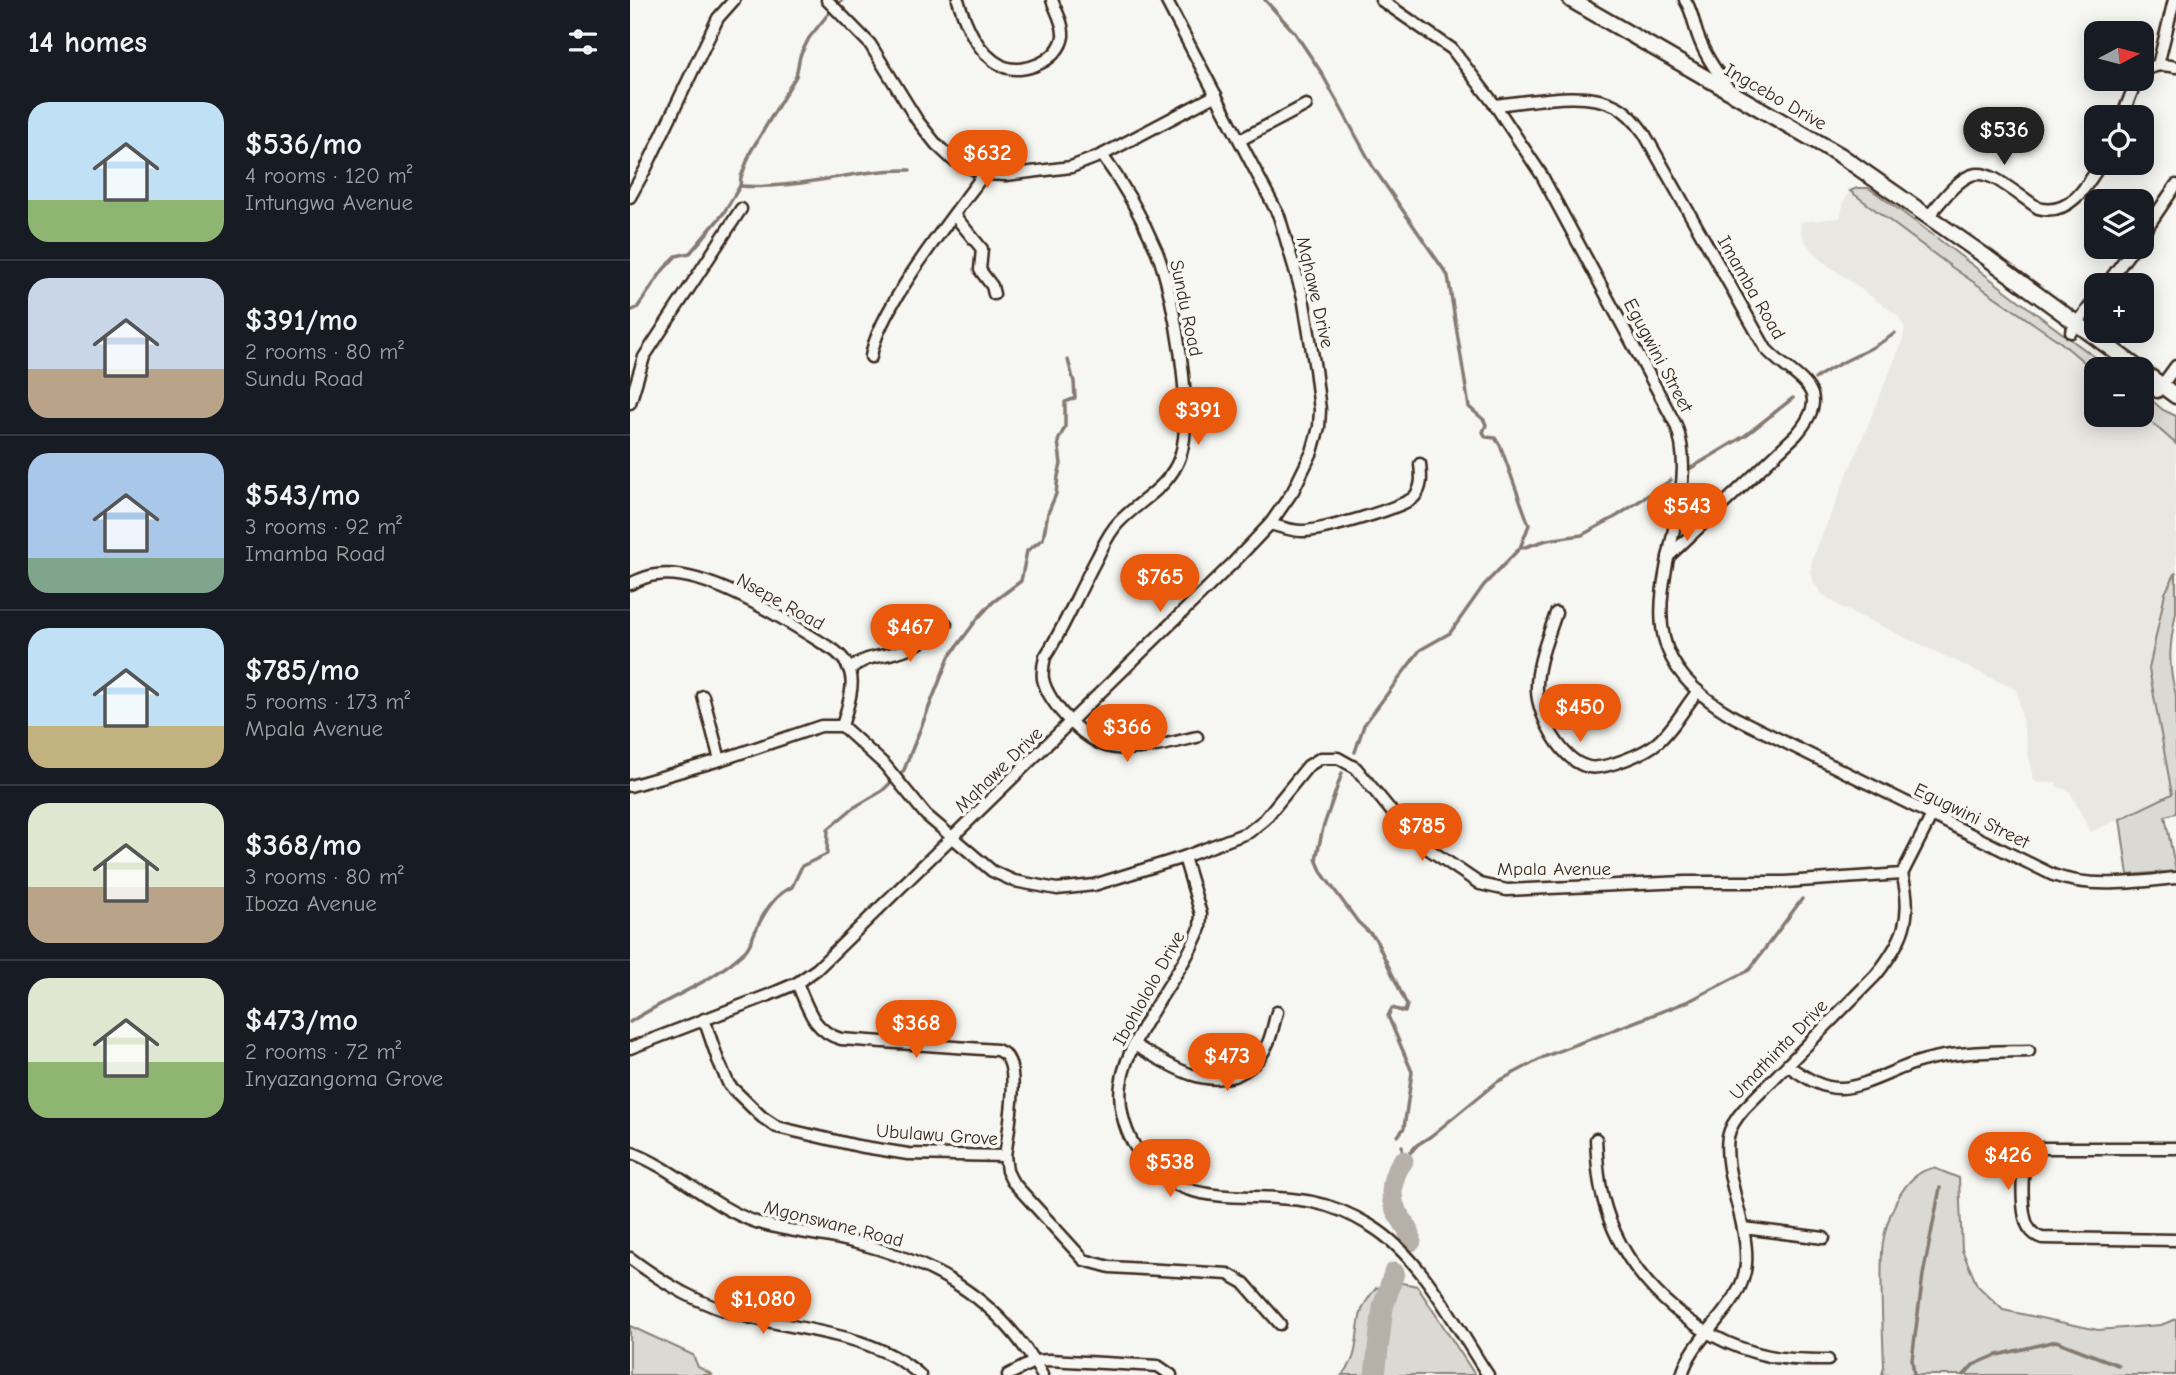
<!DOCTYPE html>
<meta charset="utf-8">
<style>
:root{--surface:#171b24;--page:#242831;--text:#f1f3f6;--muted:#9ea1a6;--line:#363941;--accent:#ea580c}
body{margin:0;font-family:"Comic Neue",sans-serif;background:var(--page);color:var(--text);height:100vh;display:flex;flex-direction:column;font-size:26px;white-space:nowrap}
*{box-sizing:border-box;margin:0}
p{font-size:23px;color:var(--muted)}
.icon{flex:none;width:38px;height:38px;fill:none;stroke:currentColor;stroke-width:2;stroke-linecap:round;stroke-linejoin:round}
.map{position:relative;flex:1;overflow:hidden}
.details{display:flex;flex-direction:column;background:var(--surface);width:630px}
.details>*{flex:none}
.needle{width:46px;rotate:83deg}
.fabs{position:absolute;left:1454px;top:21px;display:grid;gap:14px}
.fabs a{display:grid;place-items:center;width:70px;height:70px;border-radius:14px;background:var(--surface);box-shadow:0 4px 18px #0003;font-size:35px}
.price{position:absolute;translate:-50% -60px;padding:0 16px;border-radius:24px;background:var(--accent);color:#fff;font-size:23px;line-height:46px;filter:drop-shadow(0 2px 4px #0008)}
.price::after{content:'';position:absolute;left:50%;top:42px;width:21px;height:16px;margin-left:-10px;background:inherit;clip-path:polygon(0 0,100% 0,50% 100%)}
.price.selected{background:#222;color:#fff}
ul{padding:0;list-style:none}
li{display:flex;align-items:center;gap:21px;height:175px;padding:0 28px}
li+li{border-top:2px solid var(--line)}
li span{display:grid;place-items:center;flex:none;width:196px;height:140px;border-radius:21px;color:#555}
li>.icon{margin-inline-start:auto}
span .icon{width:84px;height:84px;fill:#fffc;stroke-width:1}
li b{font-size:30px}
h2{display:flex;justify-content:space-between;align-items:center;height:84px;padding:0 28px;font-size:30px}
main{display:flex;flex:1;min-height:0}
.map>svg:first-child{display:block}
</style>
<main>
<section class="details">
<h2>14 homes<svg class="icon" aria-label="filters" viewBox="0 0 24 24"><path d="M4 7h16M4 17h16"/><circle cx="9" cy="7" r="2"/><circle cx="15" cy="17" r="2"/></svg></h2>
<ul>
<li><span style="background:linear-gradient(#bfe0f5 70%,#8fb573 0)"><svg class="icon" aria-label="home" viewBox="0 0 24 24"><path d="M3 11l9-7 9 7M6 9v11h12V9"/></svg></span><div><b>$536/mo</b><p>4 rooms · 120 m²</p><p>Intungwa Avenue</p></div></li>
<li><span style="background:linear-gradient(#c9d6e8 65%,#b9a48a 0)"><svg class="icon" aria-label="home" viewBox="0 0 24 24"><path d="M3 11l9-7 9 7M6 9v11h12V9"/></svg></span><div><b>$391/mo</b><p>2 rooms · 80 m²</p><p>Sundu Road</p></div></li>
<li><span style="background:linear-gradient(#a9c7e8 75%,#7fa58c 0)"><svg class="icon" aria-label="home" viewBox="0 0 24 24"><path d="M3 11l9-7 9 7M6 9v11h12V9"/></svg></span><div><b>$543/mo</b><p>3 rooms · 92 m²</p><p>Imamba Road</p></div></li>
<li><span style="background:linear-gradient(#bfe0f5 70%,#c2b280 0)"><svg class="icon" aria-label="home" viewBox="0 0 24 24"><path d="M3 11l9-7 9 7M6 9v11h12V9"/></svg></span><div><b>$785/mo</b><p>5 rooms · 173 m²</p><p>Mpala Avenue</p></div></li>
<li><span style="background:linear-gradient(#dfe7d0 60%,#b9a48a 0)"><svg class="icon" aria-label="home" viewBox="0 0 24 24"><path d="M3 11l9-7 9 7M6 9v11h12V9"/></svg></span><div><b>$368/mo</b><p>3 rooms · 80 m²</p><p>Iboza Avenue</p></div></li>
<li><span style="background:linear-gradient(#dfe7d0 60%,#8fb573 0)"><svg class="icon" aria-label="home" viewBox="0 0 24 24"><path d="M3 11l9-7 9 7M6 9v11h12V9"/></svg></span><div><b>$473/mo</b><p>2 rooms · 72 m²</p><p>Inyazangoma Grove</p></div></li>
</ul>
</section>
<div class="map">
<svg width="1546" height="1375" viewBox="0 0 1546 1375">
<rect width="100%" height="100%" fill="#f6f6f2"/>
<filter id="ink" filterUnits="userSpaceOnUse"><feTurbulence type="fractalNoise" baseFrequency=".0143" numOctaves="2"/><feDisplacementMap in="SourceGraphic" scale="14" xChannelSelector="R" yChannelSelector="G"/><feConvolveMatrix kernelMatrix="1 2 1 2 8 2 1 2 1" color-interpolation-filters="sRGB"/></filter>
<g filter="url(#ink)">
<polygon fill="#e8e7e2" points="1220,191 1323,268 1429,341 1466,372 1466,415 1512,414 1546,444 1546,572 1535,593 1519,669 1542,794 1461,832 1439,790 1427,787 1426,782 1408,783 1403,780 1387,690 1213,608 1192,594 1184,583 1181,572 1182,560 1273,340 1275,328 1267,315 1191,260 1176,243 1171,232 1170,222 1210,218 1214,201"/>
<g fill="#dad9d3" stroke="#8a8278" stroke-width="2">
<path d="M 1227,188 L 1238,188 L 1246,193 C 1326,250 1401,313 1482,369 L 1466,369 L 1466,372 L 1429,341 L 1323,268 L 1220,191 Z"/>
<polygon points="1512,392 1533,410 1546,416 1546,444 1512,414"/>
<path d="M 1546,572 C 1546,585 1546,599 1546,612 C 1540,643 1537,663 1546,695 L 1546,813 L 1535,816 L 1546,871 L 1498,875 L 1490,819 L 1542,794 L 1519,669 L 1535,593 Z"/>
<path d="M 1304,1168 L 1329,1178 L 1332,1250 L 1347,1285 L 1373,1310 L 1468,1330 L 1531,1325 L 1546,1319 L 1546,1375 L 1252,1375 L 1254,1366 C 1253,1329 1250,1291 1252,1253 C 1253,1224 1272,1172 1304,1168 Z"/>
<path d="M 772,1283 L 787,1286 L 845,1375 L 712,1375 C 729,1358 725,1340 730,1317 C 732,1306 739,1297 746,1288 Z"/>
<polygon points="0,1326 63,1355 68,1367 83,1375 0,1375"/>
</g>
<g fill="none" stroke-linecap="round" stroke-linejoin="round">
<g stroke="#857a71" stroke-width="3.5">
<polyline points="635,0 665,33 691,72 743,167 818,276 839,407 854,420 856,425 853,432 856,437 865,438 870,445 899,525 890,548 854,585 820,633 790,650 734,725 725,752"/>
<polyline points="211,1 212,0"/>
<path d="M 110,186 C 168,190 223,169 280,170"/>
<polyline points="0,311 7,308 33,270 46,256 60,253 93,214 110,186 111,177 121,151 166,76 170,56 179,38 199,13"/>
<path d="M 1185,379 C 1209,360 1240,353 1265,333"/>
<polyline points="1061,468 1116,435 1163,398"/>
<polyline points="892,548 917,540 952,535 987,516 1041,480"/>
<polyline points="712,773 693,828 686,859 692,873 728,922 745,938 777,1005 775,1012 762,1008 758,1016 782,1072 774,1128 768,1136"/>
<path d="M 0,1022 C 38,997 82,983 115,951 C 120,946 122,938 125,932 C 133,914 144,894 162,887 L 172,866 L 197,854 L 198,829 L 223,808 L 252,791 L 274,770 L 319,657 L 348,618 L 363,602 L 391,581 L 397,551 L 413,539 L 418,513 L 426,494 L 428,476 L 431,464 L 428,441 L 435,427 L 435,402 L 445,398 L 444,382 L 438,360"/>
<polyline points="772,1146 773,1161"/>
<polyline points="773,1161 787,1145 801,1136 867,1082 916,1056 1059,1001 1119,970 1172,899"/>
<polyline points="1284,1375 1282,1359 1293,1275 1310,1188"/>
<polyline points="1334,1375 1343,1365 1364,1356 1426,1341 1488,1365"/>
</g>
<g stroke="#b6b0a9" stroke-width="21">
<path d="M 773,1161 C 763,1173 758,1195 766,1210 C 773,1223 779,1227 781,1241"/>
<polyline points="745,1375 753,1307 764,1273"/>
</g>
<g stroke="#3b2a1e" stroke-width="15">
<g id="street">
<polyline points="197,0 240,44 287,120 306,144 323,160 354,174 376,175 441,167 472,155 586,95"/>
<path d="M 328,0 C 336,25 347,53 372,66 C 393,76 430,60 433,36 C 434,24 426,11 422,0"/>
<path d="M 751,0 L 822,49 L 865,105 L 911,174 L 1046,425 C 1057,455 1053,485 1047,515 C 1028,608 1008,660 1104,717 L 1423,875 C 1462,889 1505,882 1546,878"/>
<path d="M 1055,0 C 1063,12 1063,23 1068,36 C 1075,56 1087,72 1099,89"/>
<polyline points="1528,65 1544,0"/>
<path d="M 1512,73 C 1523,64 1532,64 1546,67"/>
<path d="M 865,105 C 900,102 954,89 986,106 C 998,112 1006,122 1014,133 L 1136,349 C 1165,380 1207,388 1166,435 L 1038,557"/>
<polyline points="1492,117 1507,79"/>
<polyline points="610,140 676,105"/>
<path d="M 472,155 C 494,185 512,217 527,252 C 544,295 565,413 550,457 C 539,488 510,500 489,522 C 479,532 473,546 467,558 C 449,591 435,626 415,657 C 413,665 412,671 413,679 C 418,705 459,746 486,748 C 512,751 541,743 567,737"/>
<polyline points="0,197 16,168 88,18 104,0"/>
<polyline points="324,215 352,249 350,270 362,286 364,294"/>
<path d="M 1298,217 C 1347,156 1348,166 1408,208 C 1439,217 1457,186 1471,163"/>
<polyline points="1512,235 1546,185"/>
<polyline points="1476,285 1504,247"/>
<polyline points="1441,332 1466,298"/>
<path d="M 241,357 C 247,310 324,215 354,174"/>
<polyline points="1527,392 1546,366"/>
<polyline points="0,403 14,357 111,209"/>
<path d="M 640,524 C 651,527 661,531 672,531 C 688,532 777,507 785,496 C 793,486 791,475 790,464"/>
<path d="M 0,584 C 8,580 16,576 26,575 C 78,567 161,624 205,651 C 232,672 220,698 212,726"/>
<path d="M 926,613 C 918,638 906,664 907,691 C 908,716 932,762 959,767 C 975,770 1016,753 1028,742 C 1044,728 1055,707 1068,691"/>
<path d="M 220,669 C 238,655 247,658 267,652 C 286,647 301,636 316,624"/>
<polyline points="73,696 90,760"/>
<polyline points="0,786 90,760 191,726 212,726 255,765 296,815 362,871 384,881 427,889 464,885 554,857 619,832 635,819 678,766 691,758 708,758 726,768 771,823 797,848 850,884 877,890 1055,882 1155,882 1272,874 1302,815"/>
<path d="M 554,857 L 571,914 L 570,928 C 551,979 499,1030 491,1084 C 488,1105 494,1128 504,1145 C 547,1216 616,1188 682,1202 C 703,1206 723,1215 741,1226 C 792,1257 825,1325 858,1375"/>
<path d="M 167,983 C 178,1008 183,1031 211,1039 L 367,1050 C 373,1053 377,1055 379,1061 C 388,1080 378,1134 375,1156"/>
<polyline points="74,1019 88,1060 99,1085 132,1117 147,1127 228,1146 278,1154 375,1156 377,1171 382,1181 454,1260 480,1267 598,1274 614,1283 650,1324"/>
<path d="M 504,1045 C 536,1062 567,1087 604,1076 C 620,1070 631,1059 638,1043 C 642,1034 644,1022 647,1012"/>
<polyline points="0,1048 139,995 167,983 187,969 604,562 640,524 663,491 682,452 689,427 690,410 685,369 673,297 649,216 536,0"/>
<path d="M 1158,1066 C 1174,1076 1191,1089 1211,1088 C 1234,1088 1268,1067 1292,1061 C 1327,1051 1364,1052 1399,1051"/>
<path d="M 966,1139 C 967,1159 968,1179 973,1198 C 992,1275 1062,1340 1139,1356 C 1158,1360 1178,1360 1198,1360"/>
<path d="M 1546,1148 L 1412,1148 C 1406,1150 1401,1151 1398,1157 C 1390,1168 1391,1216 1399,1228 C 1402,1233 1406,1236 1412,1238 L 1546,1240"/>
<path d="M 0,1152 C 46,1169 80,1206 126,1222 C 152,1230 179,1233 205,1238 C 293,1256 368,1294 412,1375"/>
<polyline points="1113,1228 1194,1238"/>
<path d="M 0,1258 C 35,1284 71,1306 114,1316 C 173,1331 243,1333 290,1375"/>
<polyline points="378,1375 405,1361 419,1360 528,1366 541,1375"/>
<path d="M 1052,1375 C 1063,1334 1113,1308 1116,1264 C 1119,1223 1092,1174 1098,1137 C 1100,1126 1107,1117 1114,1109 L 1246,975 C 1273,941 1284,917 1272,874"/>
</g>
</g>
<g stroke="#3b2a1e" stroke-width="19">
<g id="secondary">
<polyline points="941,0 1210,155 1352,254 1509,369"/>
<polyline points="1512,371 1546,396"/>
</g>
</g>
<use href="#street" stroke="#f6f6f2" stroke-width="10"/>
<use href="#secondary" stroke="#f6f6f2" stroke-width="14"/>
</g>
</g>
<g text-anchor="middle" stroke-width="7" stroke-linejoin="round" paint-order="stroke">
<g font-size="19" fill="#3b2a1e" stroke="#f6f6f2">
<text transform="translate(1146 96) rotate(30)" y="7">Ingcebo Drive</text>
<text transform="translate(1122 287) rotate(60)" y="7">Imamba Road</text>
<text transform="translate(686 292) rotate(77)" y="7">Mqhawe Drive</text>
<text transform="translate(557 308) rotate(78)" y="7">Sundu Road</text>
<text transform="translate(1029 355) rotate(62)" y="7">Egugwini Street</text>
<text transform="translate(151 601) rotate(29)" y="7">Nsepe Road</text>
<text transform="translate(368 769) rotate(-44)" y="7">Mqhawe Drive</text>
<text transform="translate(1342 815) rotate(26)" y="7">Egugwini Street</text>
<text x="924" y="875">Mpala Avenue</text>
<text transform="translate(518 988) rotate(-61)" y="7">Ibohlololo Drive</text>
<text transform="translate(1148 1049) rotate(-46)" y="7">Umathinta Drive</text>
<text transform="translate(307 1134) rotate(4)" y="7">Ubulawu Grove</text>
<text transform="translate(204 1223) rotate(14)" y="7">Mgonswane Road</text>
</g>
</g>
</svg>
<div class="fabs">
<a><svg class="needle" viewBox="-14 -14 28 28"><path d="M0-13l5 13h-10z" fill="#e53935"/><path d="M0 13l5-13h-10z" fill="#9ea1a6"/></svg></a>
<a><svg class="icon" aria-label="locate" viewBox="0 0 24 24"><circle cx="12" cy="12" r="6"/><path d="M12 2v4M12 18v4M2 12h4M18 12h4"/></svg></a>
<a><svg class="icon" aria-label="layers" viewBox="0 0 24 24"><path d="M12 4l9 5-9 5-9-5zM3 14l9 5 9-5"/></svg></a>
<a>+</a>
<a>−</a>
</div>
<b class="price selected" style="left:1374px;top:167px">$536</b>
<b class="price" style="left:357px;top:190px">$632</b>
<b class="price" style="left:568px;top:447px">$391</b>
<b class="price" style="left:1057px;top:543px">$543</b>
<b class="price" style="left:530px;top:614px">$765</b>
<b class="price" style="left:280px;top:664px">$467</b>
<b class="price" style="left:950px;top:744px">$450</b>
<b class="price" style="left:497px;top:764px">$366</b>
<b class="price" style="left:792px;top:863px">$785</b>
<b class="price" style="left:286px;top:1060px">$368</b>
<b class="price" style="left:597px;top:1093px">$473</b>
<b class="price" style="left:1378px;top:1192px">$426</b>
<b class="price" style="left:540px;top:1199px">$538</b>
<b class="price" style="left:133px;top:1336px">$1,080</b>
</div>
</main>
